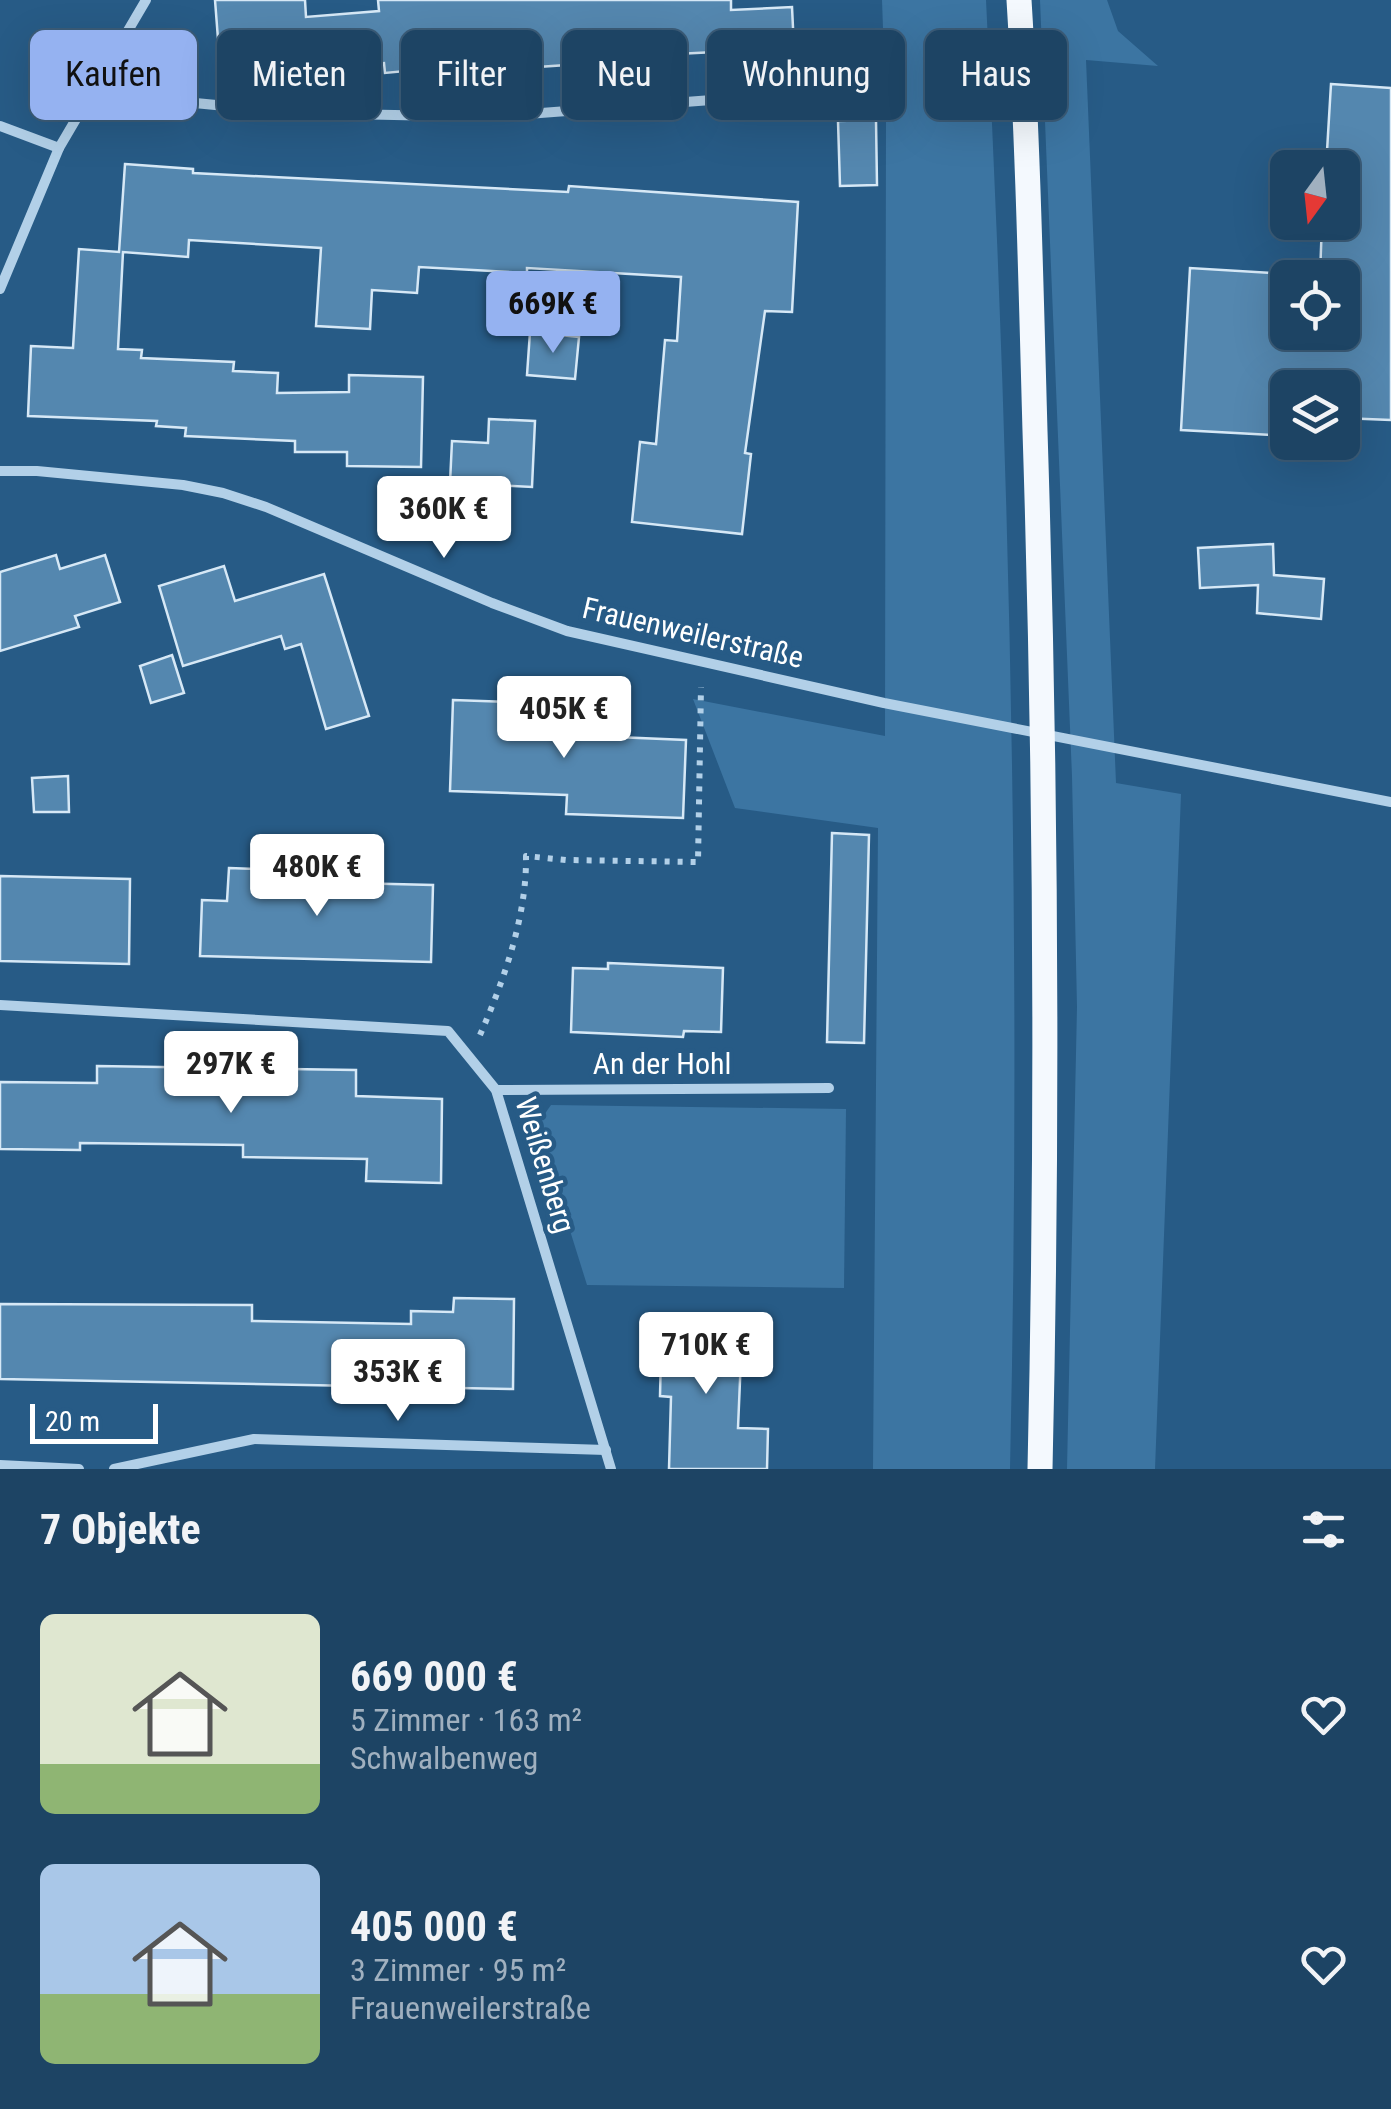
<!DOCTYPE html>
<html lang="de">
<meta charset="utf-8">
<style>
:root{--surface:#1d4464;--page:#2a4e6d;--text:#f1f3f6;--muted:#a0b0bf;--line:#3b5c78;--accent:#95b2f1}
body{margin:0;font-family:"Roboto Condensed",sans-serif;background:var(--page);color:var(--text);height:100vh;display:flex;flex-direction:column;font-size:38px;white-space:nowrap}
*{box-sizing:border-box;margin:0}
p{font-size:32px;color:var(--muted)}
.icon{flex:none;width:55px;height:55px;fill:none;stroke:currentColor;stroke-width:2;stroke-linecap:round;stroke-linejoin:round}
.map{position:relative;height:1469px;overflow:hidden}
.drawer{display:flex;flex-direction:column;background:var(--surface);flex:1}
.drawer>*{flex:none}
.hud{position:absolute;left:30px;top:30px;width:1332px;height:90px;display:flex;gap:20px}
.needle{width:65px;rotate:195deg}
.fabs{position:absolute;left:1270px;top:150px;display:grid;gap:20px}
.fabs a{display:grid;place-items:center;width:90px;height:90px;border-radius:15px;background:var(--surface);box-shadow:0 10px 40px #0002,0 0 0 2px var(--line);font-size:50px}
.scale{position:absolute;left:30px;bottom:25px;width:128px;box-sizing:border-box;padding-left:10px;border:5px solid #fff;border-top:0;font-size:28px;line-height:35px;white-space:nowrap;color:#fff;-webkit-text-stroke:8px #275b86;paint-order:stroke}
.price{position:absolute;translate:-50% -85px;padding:0 22px;border-radius:10px;background:#fff;color:#222;font-size:32px;line-height:65px;filter:drop-shadow(0 2px 5px #0008)}
.price::after{content:'';position:absolute;left:50%;top:60px;width:30px;height:22px;margin-left:-15px;background:inherit;clip-path:polygon(0 0,100% 0,50% 100%)}
.price.active{background:var(--accent);color:#111}
ul{padding:0;list-style:none}
li{display:flex;align-items:center;gap:30px;height:250px;padding:0 40px}
li span{display:grid;place-items:center;flex:none;width:280px;height:200px;border-radius:15px;color:#555}
li>.icon{margin-inline-start:auto}
span .icon{width:120px;height:120px;fill:#fffc;stroke-width:1}
li b{font-size:42px}
h2{display:flex;justify-content:space-between;align-items:center;height:120px;padding:0 40px;font-size:42px}
.pill{padding:0 35px;border-radius:15px;background:var(--surface);box-shadow:0 10px 40px #0002,0 0 0 2px var(--line);font-size:35px;line-height:90px}
.pill.active{background:var(--accent);color:#111}
.map>svg:first-child{display:block}
</style>
<div class="map">
<svg width="1391" height="1469" viewBox="0 0 1391 1469">
<rect width="100%" height="100%" fill="#275b86"/>
<g fill="#3c75a2">
<path d="M 882,0 L 986,0 C 1011,489 1021,980 1010,1469 L 873,1469 L 878,828 L 735,808 L 693,699 L 885,736 L 886,114 Z"/>
<polygon points="1040,0 1107,0 1118,31 1158,66 1086,60 1116,783 1181,794 1155,1469 1067,1469 1077,1007 1072,776"/>
<polygon points="551,1105 846,1109 844,1288 587,1285 537,1125"/>
</g>
<g fill="#5487af" stroke="#d6e8f6" stroke-width="2.5" fill-rule="evenodd">
<polygon points="215,0 305,0 306,17 379,11 378,0 731,0 731,10 792,7 794,48 580,59 581,64 492,70 491,63 385,73 384,63 336,67 334,55 220,65"/>
<path d="M 1331,84 L 1391,88 L 1391,420 L 1342,418 L 1342,388 L 1288,388 L 1288,436 L 1181,430 L 1190,268 L 1320,276 L 1322,222 L 1342,222 L 1342,168 L 1326,168 ZM 1288,278 L 1342,278 L 1342,332 L 1288,332 Z"/>
<polygon points="876,120 877,185 840,186 838,121"/>
<polygon points="125,164 193,169 193,173 568,192 569,186 798,202 792,312 765,311 745,453 751,454 742,534 632,522 640,442 656,444 665,340 677,341 681,277 527,268 527,273 419,267 417,293 372,290 370,329 316,326 321,248 189,240 188,257 123,252 118,349 142,350 141,358 234,362 233,371 278,373 277,393 349,392 349,375 423,377 421,467 347,466 347,452 295,452 295,441 185,436 186,428 156,426 157,421 28,416 31,346 73,348 79,249 119,252"/>
<polygon points="530,332 579,337 575,379 527,375"/>
<polygon points="489,419 535,421 532,487 450,483 452,441 488,443"/>
<polygon points="1273,544 1274,575 1324,579 1321,619 1257,613 1258,585 1200,588 1198,548"/>
<polygon points="56,555 60,569 105,555 120,602 75,616 79,627 0,651 0,572"/>
<polygon points="224,566 235,601 324,574 369,716 326,729 301,644 285,649 281,636 183,666 159,586"/>
<polygon points="172,655 184,693 151,703 140,666"/>
<polygon points="453,700 570,704 569,735 686,740 683,818 566,814 567,795 450,791"/>
<polygon points="68,776 69,812 34,812 32,778"/>
<polygon points="832,833 869,835 864,1043 827,1042"/>
<polygon points="229,868 310,871 310,882 433,885 431,962 200,956 202,900 227,901"/>
<polygon points="0,876 130,879 129,964 0,961"/>
<polygon points="608,963 723,968 721,1032 684,1031 683,1037 571,1032 573,968 608,969"/>
<polygon points="97,1066 356,1070 356,1096 442,1099 441,1183 366,1181 367,1159 243,1157 243,1145 80,1143 80,1150 0,1149 0,1082 97,1083"/>
<polygon points="454,1298 514,1299 513,1389 0,1379 0,1304 252,1305 252,1321 411,1324 411,1311 453,1312"/>
<polygon points="662,1314 732,1317 731,1357 741,1357 738,1428 768,1429 767,1469 669,1469 671,1397 660,1396"/>
</g>
<g fill="none" stroke-linecap="round" stroke-linejoin="round">
<path stroke="#b2d0e8" stroke-width="6" stroke-dasharray="5 8" stroke-linecap="butt" d="M 480,1035 C 504,980 527,916 526,856 L 566,860 L 698,862 L 701,687"/>
<g stroke="#b2d0e8" stroke-width="10">
<polyline points="91,93 299,113 489,117 777,95"/>
<polyline points="0,126 59,148"/>
<polyline points="0,289 59,148 146,0"/>
<polyline points="0,471 37,471 183,485 223,493 266,507 492,603 567,631 884,703 1391,802"/>
<polyline points="0,1005 448,1031 496,1090 611,1469"/>
<polyline points="496,1090 829,1088"/>
<polyline points="0,1465 79,1469"/>
<polyline points="114,1469 254,1439 606,1450"/>
</g>
<path stroke="#f4f9fe" stroke-width="25" d="M 1019,0 C 1028,144 1031,288 1035,431 C 1046,777 1048,1123 1040,1469"/>
</g>
<g text-anchor="middle" stroke-width="9" stroke-linejoin="round" paint-order="stroke">
<g font-size="30" fill="#fff" stroke="#275b86">
<text transform="translate(693 633) rotate(13)" y="10">Frauenweilerstraße</text>
<text x="662" y="1074">An der Hohl</text>
<text transform="translate(545 1165) rotate(73)" y="10">Weißenberg</text>
</g>
</g>
</svg>
<div class="fabs">
<a><svg class="needle" viewBox="-14 -14 28 28"><path d="M0-13l5 13h-10z" fill="#e53935"/><path d="M0 13l5-13h-10z" fill="#a0b0bf"/></svg></a>
<a><svg class="icon" aria-label="locate" viewBox="0 0 24 24"><circle cx="12" cy="12" r="6"/><path d="M12 2v4M12 18v4M2 12h4M18 12h4"/></svg></a>
<a><svg class="icon" aria-label="layers" viewBox="0 0 24 24"><path d="M12 4l9 5-9 5-9-5zM3 14l9 5 9-5"/></svg></a>
</div>
<div class="scale">20 m</div>
<b class="price active" style="left:553px;top:356px">669K €</b>
<b class="price" style="left:444px;top:561px">360K €</b>
<b class="price" style="left:564px;top:761px">405K €</b>
<b class="price" style="left:317px;top:919px">480K €</b>
<b class="price" style="left:231px;top:1116px">297K €</b>
<b class="price" style="left:706px;top:1397px">710K €</b>
<b class="price" style="left:398px;top:1424px">353K €</b>
<div class="hud">
<a class="pill active">Kaufen</a>
<a class="pill">Mieten</a>
<a class="pill">Filter</a>
<a class="pill">Neu</a>
<a class="pill">Wohnung</a>
<a class="pill">Haus</a>
</div>
</div>
<section class="drawer">
<h2>7 Objekte<svg class="icon" aria-label="filters" viewBox="0 0 24 24"><path d="M4 7h16M4 17h16"/><circle cx="9" cy="7" r="2"/><circle cx="15" cy="17" r="2"/></svg></h2>
<ul>
<li><span style="background:linear-gradient(#dfe7d0 75%,#8fb573 0)"><svg class="icon" aria-label="home" viewBox="0 0 24 24"><path d="M3 11l9-7 9 7M6 9v11h12V9"/></svg></span><div><b>669 000 €</b><p>5 Zimmer · 163 m²</p><p>Schwalbenweg</p></div><svg class="icon" aria-label="heart" viewBox="0 0 24 24"><path d="M12 20l-8-8c-3-5 5-10 8-4 3-6 11-1 8 4z"/></svg></li>
<li><span style="background:linear-gradient(#a9c7e8 65%,#8fb573 0)"><svg class="icon" aria-label="home" viewBox="0 0 24 24"><path d="M3 11l9-7 9 7M6 9v11h12V9"/></svg></span><div><b>405 000 €</b><p>3 Zimmer · 95 m²</p><p>Frauenweilerstraße</p></div><svg class="icon" aria-label="heart" viewBox="0 0 24 24"><path d="M12 20l-8-8c-3-5 5-10 8-4 3-6 11-1 8 4z"/></svg></li>
</ul>
</section>
